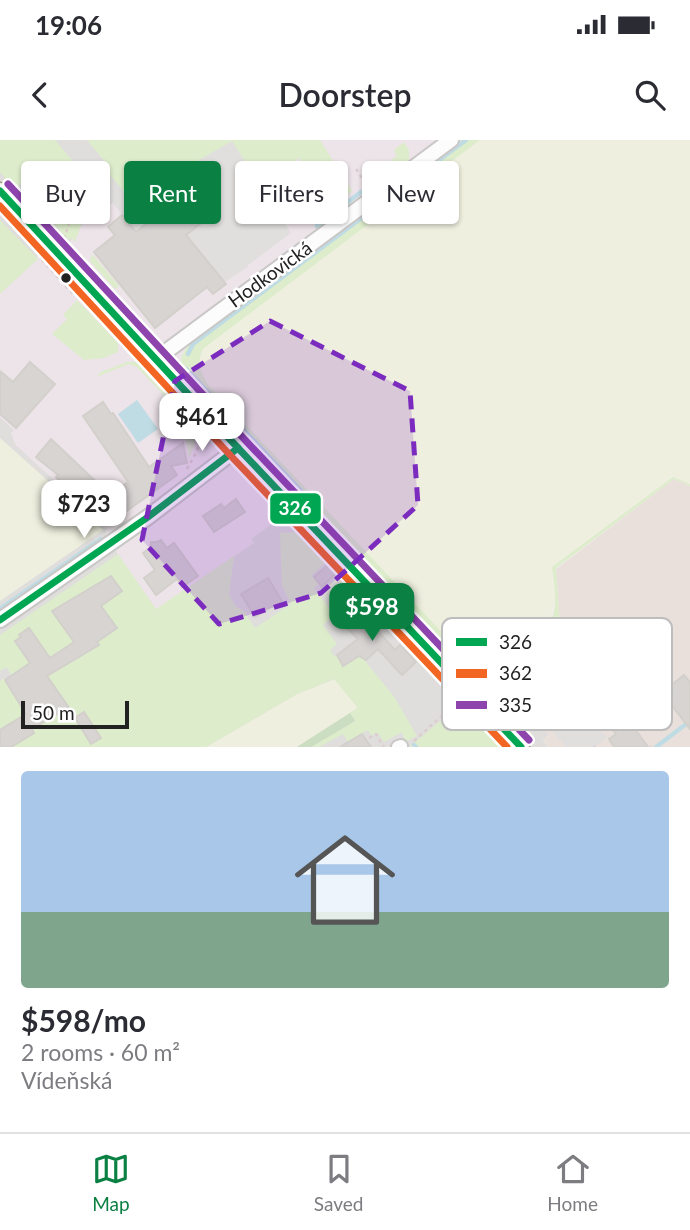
<!DOCTYPE html>
<meta charset="utf-8">
<style>
:root{--surface:#fff;--page:#f7f7f7;--text:#2b2b33;--muted:#7c7c81;--line:#e1e1e2;--accent:#0b8043}
body{margin:0;font-family:Lato,sans-serif;background:var(--page);color:var(--text);height:100vh;display:flex;flex-direction:column;font-size:26px;white-space:nowrap}
*{box-sizing:border-box;margin:0}
p{font-size:23px;color:var(--muted)}
.icon{flex:none;width:38px;height:38px;fill:none;stroke:currentColor;stroke-width:2;stroke-linecap:round;stroke-linejoin:round}
.map{position:relative;height:607px;overflow:hidden}
.sheet{display:flex;flex-direction:column;background:var(--surface);flex:1}
.sheet>*{flex:none}
.top-card{position:absolute;left:21px;top:21px;width:649px;height:63px;display:flex;gap:14px}
.scale{position:absolute;left:21px;bottom:18px;width:108px;box-sizing:border-box;padding-left:7px;border:4px solid #222;border-top:0;font-size:19px;line-height:24px;white-space:nowrap;color:#222;-webkit-text-stroke:5px #fff;paint-order:stroke}
.price{position:absolute;translate:-50% -60px;padding:0 16px;border-radius:14px;background:#fff;color:#222;font-size:23px;line-height:46px;filter:drop-shadow(0 2px 4px #0008)}
.price::after{content:'';position:absolute;left:50%;top:42px;width:21px;height:16px;margin-left:-10px;background:inherit;clip-path:polygon(0 0,100% 0,50% 100%)}
.price.current{background:var(--accent);color:#fff}
ul{padding:0;list-style:none}
li{display:grid;align-content:center;gap:14px;height:371px;padding:0 21px}
li span{display:grid;place-items:center;height:217px;border-radius:7px;color:#555}
li>.icon{margin-inline-start:auto}
span .icon{width:126px;height:126px;fill:#fffc;stroke-width:1}
li b{font-size:30px}
.tag{padding:0 24px;border-radius:7px;background:var(--surface);box-shadow:0 2px 5px #0004;font-size:24px;line-height:63px}
.tag.current{background:var(--accent);color:#fff}
.status{display:flex;justify-content:space-between;align-items:center;height:49px;padding:0 35px;background:var(--surface);direction:ltr}
.status svg{height:19px;fill:currentColor}
header{display:flex;justify-content:space-between;align-items:center;height:91px;padding:0 21px;background:var(--surface);font-size:32px;font-weight:600}
.dock{display:flex;justify-content:space-around;align-items:center;height:98px;border-top:2px solid var(--line);background:var(--surface);font-size:19px;color:var(--muted)}
.dock a{display:grid;justify-items:center;gap:4px}
.dock .current{color:var(--accent)}
.map>svg:first-child{display:block}
</style>
<div class="status"><b>19:06</b><svg viewBox="0 0 49 12"><path d="M0 12V9h3v3zM5 12V6h3v6zM10 12V3h3v9zM15 12V0h3v12zM26 1h20v11H26zM47 4h2v5h-2z"/></svg></div>
<header><svg class="icon" aria-label="back" viewBox="0 0 24 24"><path d="M15 5l-7 7 7 7"/></svg>Doorstep<svg class="icon" aria-label="search" viewBox="0 0 24 24"><circle cx="10" cy="10" r="6"/><path d="M15 15l6 6"/></svg></header>
<div class="map">
<svg width="690" height="607" viewBox="0 0 690 607">
<rect width="100%" height="100%" fill="#f0eeeb"/>
<g fill="#dfdedc">
<polygon points="0,0 235,0 88,76 70,102 58,113 50,105 0,151"/>
<polygon points="0,277 14,290 15,304 107,388 106,394 118,414 156,469 253,403 251,399 304,360 525,585 540,583 549,594 543,601 548,607 0,607"/>
</g>
<polygon fill="#ede4e9" points="235,0 463,0 185,208 180,221 184,231 304,360 251,399 254,403 156,469 118,414 106,394 107,388 15,304 11,293 14,290 0,277 0,151 51,105 58,112 70,102 88,76"/>
<polygon fill="#eae0db" points="674,339 690,346 690,607 548,607 543,601 549,594 540,584 526,585 482,540 560,484 556,429"/>
<g fill="#efefdf">
<polygon points="480,0 690,0 690,344 673,337 552,427 555,460 548,487 519,508 485,526 476,524 455,506 209,246 199,230 199,221 204,208"/>
<polygon points="0,298 103,390 0,461"/>
<polygon points="335,539 358,568 297,607 206,607 297,554"/>
</g>
<g fill="#ddeccb">
<polygon points="0,0 55,0 109,63 85,73 75,102 72,98 69,100 54,84 66,72 61,66 65,62 58,55 63,49 40,25 17,47 66,100 28,60 25,62 0,32"/>
<polygon points="87,0 320,0 352,51 310,83 295,63 299,61 303,65 322,52 320,48 323,44 299,18 278,34 288,49 270,62 232,2 180,32 178,29 133,56 127,55 104,28 107,24"/>
<path d="M 461,0 L 480,0 L 204,208 C 195,223 201,233 209,246 L 455,506 C 461,511 469,521 476,525 C 489,531 539,498 547,487 C 560,471 554,445 552,427 L 673,337 L 690,344 L 690,346 L 674,339 L 556,428 L 560,484 L 482,540 L 473,542 L 182,232 C 177,218 185,209 194,199 Z"/>
<polygon points="404,2 409,10 409,22 400,29 395,23 372,41 369,37 397,16 394,10"/>
<polygon points="0,80 38,119 0,154"/>
<polygon points="92,114 119,146 115,149 90,121"/>
<polygon points="77,160 118,203 118,212 104,218 84,220 52,194 67,179 63,175"/>
<polygon points="127,222 138,222 195,283 195,304 189,319 179,271 137,227 129,224 96,237 101,232"/>
<polygon points="300,392 327,421 312,435 319,444 314,448 334,475 323,485 337,504 330,510 334,516 337,515 344,526 361,516 395,558 417,596 405,602 402,592 384,602 378,593 371,595 368,590 348,602 343,594 319,607 311,607 355,581 350,573 358,568 334,539 297,554 206,607 0,607 0,541 4,538 7,543 14,538 6,527 0,531 0,495 118,414 156,469 234,416 229,454 235,466 244,471 255,488 291,464 282,446 280,393"/>
<polygon points="462,563 503,607 409,607"/>
</g>
<polygon fill="#cbdec1" points="350,573 355,581 311,607 297,607"/>
<g fill="#e0dfde">
<polygon points="232,1 291,93 247,126 248,127 223,143 184,93 198,81 178,59 136,92 112,62 130,54 133,56 178,29 180,31"/>
<polygon points="583,567 607,598 594,607 566,607 552,591"/>
</g>
<polygon fill="#bfdbe3" points="137,260 158,289 138,303 118,274"/>
<g fill="none" stroke-linecap="round" stroke-linejoin="round">
<g stroke="#bfdbe3" stroke-width="4.5">
<polyline points="374,43 398,26"/>
<polyline points="317,86 361,52"/>
<polyline points="188,214 193,204 210,191 466,0"/>
<polyline points="186,229 317,368"/>
<polyline points="0,469 101,399"/>
<polyline points="414,605 416,607"/>
<polyline points="656,607 690,581"/>
</g>
</g>
<g fill="#d7d4d2" stroke="#d3d0cc" stroke-width="2">
<polygon points="307,36 318,51 283,72 274,60"/>
<polygon points="32,37 46,52 49,49 60,60 57,63 67,73 56,83 23,46"/>
<polygon points="170,64 176,72 185,65 200,84 186,95 226,144 213,154 207,147 155,188 94,112 115,95 108,87 122,75 136,92"/>
<polygon points="30,222 55,244 16,288 0,274 0,231 13,242"/>
<polygon points="103,262 111,274 113,273 149,327 183,303 187,323 171,326 177,335 107,385 93,365 89,369 65,347 56,337 58,335 36,317 51,299 110,355 128,342 83,276"/>
<polygon points="236,359 245,372 214,392 203,376 221,364 224,368"/>
<polygon points="161,400 167,408 174,403 198,436 182,447 177,439 156,455 144,438 155,430 143,413 150,408 151,402 157,402"/>
<polygon points="329,424 337,432 322,447 314,437"/>
<polygon points="111,436 122,451 101,466 117,488 97,502 99,505 47,536 72,572 62,578 59,573 32,589 34,593 11,607 0,607 0,590 26,574 5,540 30,523 15,501 21,497 19,495 29,488 50,518 74,502 52,471"/>
<polygon points="268,438 282,461 255,477 241,454"/>
<polygon points="365,468 377,481 373,486 395,510 400,505 416,522 402,535 378,509 366,520 359,516 343,526 337,515 358,499 341,482 353,471 357,475"/>
<polygon points="684,535 690,542 690,589 666,558 673,553 669,547"/>
<polygon points="84,572 101,598 91,604 75,578"/>
<polygon points="627,578 648,607 614,607 609,599 616,594 612,589"/>
<polygon points="362,594 371,607 340,607"/>
</g>
<g fill="none" stroke-linecap="round" stroke-linejoin="round">
<g stroke="#c9c8c7" stroke-width="16">
<polyline id="minor" points="398,607 401,606"/>
</g>
<g stroke="#c9c8c7" stroke-width="18">
<g id="tertiary">
<polyline points="156,219 451,0"/>
<polyline points="0,480 148,377 238,308"/>
</g>
</g>
<g stroke="#999a82" stroke-width="19">
<polyline id="secondary" points="0,51 238,308 521,607"/>
</g>
<g stroke="#dccecd" stroke-width="2.5" stroke-dasharray="3.5 3.5" stroke-linecap="butt">
<polyline points="356,29 367,46"/>
<polyline points="64,99 72,75 71,51"/>
<polyline points="42,120 73,154"/>
<polyline points="187,329 197,311 201,290"/>
<polyline points="537,537 564,574"/>
<polyline points="613,539 635,569"/>
<polyline points="513,543 556,580"/>
<polyline points="629,573 664,548"/>
<polyline points="369,598 376,594 384,607"/>
<polyline points="414,601 458,561"/>
<polyline points="594,606 595,607"/>
<polyline points="650,606 651,607"/>
</g>
<use href="#minor" stroke="#fdfcfc" stroke-width="12"/>
<use href="#tertiary" stroke="#fdfcfc" stroke-width="14"/>
<use href="#secondary" stroke="#f4f4ed" stroke-width="16"/>
<g stroke="#fff" stroke-width="12">
<g id="bus-1">
<polyline points="0,51 238,308 521,607"/>
<polyline points="0,480 148,377 238,308"/>
</g>
</g>
<g stroke="#fff" stroke-width="12">
<polyline id="bus-2" points="0,66 230,315 507,607"/>
</g>
<g stroke="#fff" stroke-width="12">
<polyline id="bus-3" points="8,44 246,301 529,600"/>
</g>
<use href="#bus-1" stroke="#00a651" stroke-width="7"/>
<use href="#bus-2" stroke="#f26522" stroke-width="7"/>
<use href="#bus-3" stroke="#8e44ad" stroke-width="7"/>
</g>
<path fill="#7b2cbf" fill-opacity="0.2" stroke="#7b2cbf" stroke-width="5" stroke-dasharray="14 9" stroke-linejoin="round" d="M 270,181 L 410,251 L 418,365 L 321,453 L 219,484 L 142,400 L 175,241 Z"/>
<circle fill="#222" stroke="#fff" stroke-width="2.5" cx="66" cy="138" r="6"/>
<g text-anchor="middle" stroke-width="5" stroke-linejoin="round" paint-order="stroke">
<g font-size="19" fill="#222" stroke="#fff">
<text transform="translate(270 134) rotate(-36)" y="7">Hodkovická</text>
</g>
</g>
<rect x="442" y="478" width="230" height="112" rx="10" fill="#fff" stroke="#bdbdbd" stroke-width="2"/>
<rect x="456" y="498" width="31" height="8" fill="#00a651"/>
<rect x="456" y="529" width="31" height="9" fill="#f26522"/>
<rect x="456" y="561" width="31" height="8" fill="#8e44ad"/>
<g font-size="19" fill="#222">
<text x="499" y="509">326</text>
<text x="499" y="540">362</text>
<text x="499" y="572">335</text>
</g>
<rect stroke="#fff" stroke-width="2.5" x="269" y="352" width="53" height="33" rx="7" fill="#00a651"/>
<g font-size="19" text-anchor="middle" font-weight="bold" fill="#fff">
<text x="295" y="375">326</text>
</g>
</svg>
<div class="scale">50 m</div>
<b class="price" style="left:202px;top:313px">$461</b>
<b class="price" style="left:84px;top:400px">$723</b>
<b class="price current" style="left:372px;top:503px">$598</b>
<div class="top-card">
<a class="tag">Buy</a>
<a class="tag current">Rent</a>
<a class="tag">Filters</a>
<a class="tag">New</a>
</div>
</div>
<section class="sheet">
<ul>
<li><span style="background:linear-gradient(#a9c7e8 65%,#7fa58c 0)"><svg class="icon" aria-label="home" viewBox="0 0 24 24"><path d="M3 11l9-7 9 7M6 9v11h12V9"/></svg></span><div><b>$598/mo</b><p>2 rooms · 60 m²</p><p>Vídeňská</p></div></li>
</ul>
</section>
<nav class="dock">
<a class="current"><svg class="icon" aria-label="map" viewBox="0 0 24 24"><path d="M3 6l6-2 6 2 6-2v14l-6 2-6-2-6 2zM9 4v14M15 6v14"/></svg>Map</a>
<a><svg class="icon" aria-label="saved" viewBox="0 0 24 24"><path d="M7 4h10v16l-5-4-5 4z"/></svg>Saved</a>
<a><svg class="icon" aria-label="home" viewBox="0 0 24 24"><path d="M3 11l9-7 9 7M6 9v11h12V9"/></svg>Home</a>
</nav>
